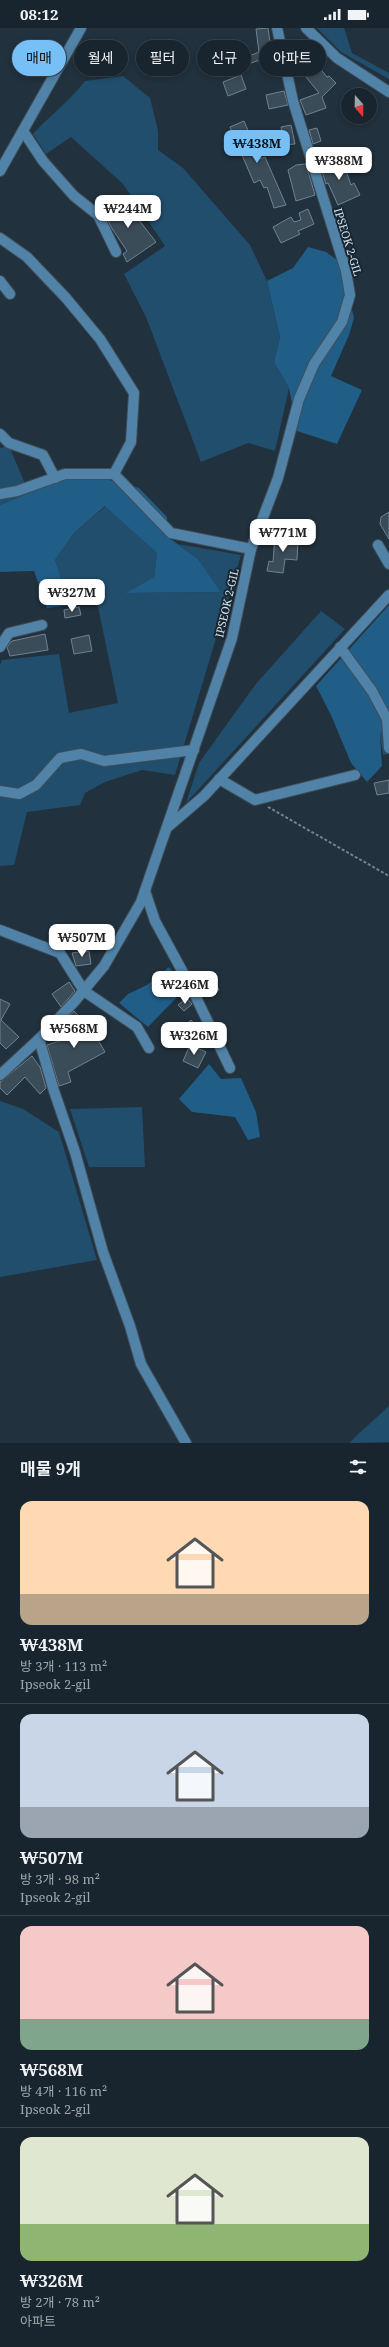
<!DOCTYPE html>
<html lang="ko">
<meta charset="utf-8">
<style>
:root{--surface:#19252e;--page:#222d36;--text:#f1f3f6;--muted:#9fa5aa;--line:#37424a;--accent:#76c0f7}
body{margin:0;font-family:"Noto Serif","Noto Sans KR",serif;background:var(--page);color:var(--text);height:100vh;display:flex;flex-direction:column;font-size:15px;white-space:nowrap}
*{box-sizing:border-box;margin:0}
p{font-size:13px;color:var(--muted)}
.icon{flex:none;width:22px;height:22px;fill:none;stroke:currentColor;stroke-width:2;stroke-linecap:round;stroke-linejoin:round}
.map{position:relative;height:1415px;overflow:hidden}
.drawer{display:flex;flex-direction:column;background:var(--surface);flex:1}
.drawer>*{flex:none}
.banner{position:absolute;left:12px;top:12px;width:365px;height:36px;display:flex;gap:8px}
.needle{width:26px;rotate:160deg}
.buttons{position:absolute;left:341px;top:60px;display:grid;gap:8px}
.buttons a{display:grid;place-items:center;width:36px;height:36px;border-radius:50%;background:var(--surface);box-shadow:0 2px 6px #0003,0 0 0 1px var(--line);font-size:20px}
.price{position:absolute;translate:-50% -34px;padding:0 9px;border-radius:8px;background:#fff;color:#222;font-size:13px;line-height:26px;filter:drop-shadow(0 1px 2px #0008)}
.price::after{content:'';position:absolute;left:50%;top:24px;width:12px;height:9px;margin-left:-6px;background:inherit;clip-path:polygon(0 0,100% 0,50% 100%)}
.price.current{background:var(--accent);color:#111}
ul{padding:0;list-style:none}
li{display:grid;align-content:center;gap:8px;height:212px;padding:0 20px}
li+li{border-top:1px solid var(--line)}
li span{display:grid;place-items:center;height:124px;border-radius:12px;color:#555}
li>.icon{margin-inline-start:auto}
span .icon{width:72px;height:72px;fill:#fffc;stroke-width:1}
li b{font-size:17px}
h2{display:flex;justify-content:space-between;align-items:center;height:48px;padding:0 20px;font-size:17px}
.tag{padding:0 14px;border-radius:18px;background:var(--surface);box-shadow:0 2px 6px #0003,0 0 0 1px var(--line);font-size:14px;line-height:36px}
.tag.current{background:var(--accent);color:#111}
.status{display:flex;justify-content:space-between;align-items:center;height:28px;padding:0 20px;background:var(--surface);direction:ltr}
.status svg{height:11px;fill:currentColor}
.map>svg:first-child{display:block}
</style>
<div class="status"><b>08:12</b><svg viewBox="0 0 49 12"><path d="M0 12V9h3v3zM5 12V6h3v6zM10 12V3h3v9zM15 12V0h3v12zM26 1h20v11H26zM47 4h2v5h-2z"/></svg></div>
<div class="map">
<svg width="389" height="1415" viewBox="0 0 389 1415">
<rect width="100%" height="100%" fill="#21313d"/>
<g fill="#214e6d">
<polygon points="317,0 344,0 352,25 389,45 389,51 341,24"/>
<path d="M 123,48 L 150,70 L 158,103 L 158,122 L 183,140 L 250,217 L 267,253 L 280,309 L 274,334 L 289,360 L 275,423 L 248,415 L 201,434 L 146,289 L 124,246 L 165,218 L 123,156 L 71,109 L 46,126 L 33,106 C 50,87 70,73 85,53 Z"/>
<polygon points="9,418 29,465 0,477 0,420"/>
<polygon points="106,478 113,481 157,525 154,549 127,565 221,564 198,531 178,516 241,527 175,747 142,742 105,754 85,765 80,777 27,784 14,837 0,838 0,637 2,632 59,626 69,685 118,675 97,574 70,577 55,532 74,505"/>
<polygon points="321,583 345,601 186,775 199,735 255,657"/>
<polygon points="389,684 389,726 383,727 380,708"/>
<polygon points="0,1073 23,1081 59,1104 97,1232 0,1249"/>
<polygon points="142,1079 145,1139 89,1139 70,1081"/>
<polygon points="389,1378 389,1414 350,1415 354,1410"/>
</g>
<g fill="#205d87">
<polygon points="308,219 326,224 340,234 354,290 349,307 331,348 362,362 337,416 297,403 289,360 274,334 280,309 267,253 293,240"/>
<polygon points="102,450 139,460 167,489 168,509 198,531 221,564 126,565 154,549 157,525 105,478 74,505 55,532 70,577 47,580 34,543 0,544 0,477 60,452"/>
<polygon points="389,577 389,684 380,708 382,738 367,754 351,735 331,687 316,658"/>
<polygon points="169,939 186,960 148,999 119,975 128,966 147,957"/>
<polygon points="209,1036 221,1051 241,1050 256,1084 260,1109 248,1112 235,1089 192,1084 179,1071"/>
</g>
<g fill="#3b4c59" stroke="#708291">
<polygon points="268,0 272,28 239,39 237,33 259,24 256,1"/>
<polygon points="310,28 327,49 329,48 336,55 322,69 326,80 306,87 300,72 319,65 297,38"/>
<polygon points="241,47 246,61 228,68 223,54"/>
<polygon points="284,63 288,77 269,81 266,67"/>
<polygon points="244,93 260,131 265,129 286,177 274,180 267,159 264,160 260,152 254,155 230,99"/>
<polygon points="291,97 295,116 284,117 281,99"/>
<polygon points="317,100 321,113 313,116 309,102"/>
<polygon points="341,129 351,157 354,155 360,167 338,177 328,155 326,156 320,137"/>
<polygon points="306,136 315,167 296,173 288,142 296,137"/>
<polygon points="111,168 117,179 124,173 156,214 127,234 123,226 127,223 111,199 106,188 108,186 101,174"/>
<polygon points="308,181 314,196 298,203 300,206 281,215 273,199 291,189 294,194 301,192 299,185"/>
<polygon points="389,484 389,511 380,496 381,489"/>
<polygon points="275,508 298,510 297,532 285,531 283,545 267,543 269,533 273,534"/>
<polygon points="79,579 81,587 65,590 64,582"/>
<polygon points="45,606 48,622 10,628 7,619 12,613"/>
<polygon points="89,607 92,623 74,626 71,611"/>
<polygon points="389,752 389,765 377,767 374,755"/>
<polygon points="89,923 91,936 76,938 72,925"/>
<polygon points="214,952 219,962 209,967 204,957"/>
<polygon points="69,954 75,963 61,979 52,966"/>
<polygon points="187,970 192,976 184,983 178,977"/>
<polygon points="0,971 10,976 1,992 19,1009 6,1021 0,1015"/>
<polygon points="74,983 94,1005 105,1024 68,1044 71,1054 59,1058 47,1017 75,1008 63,995"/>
<polygon points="191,992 199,1001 189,1009 182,1000"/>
<polygon points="190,1017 206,1024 198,1040 183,1033"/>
<polygon points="32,1028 40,1039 46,1060 40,1066 25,1049 7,1067 0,1060 0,1054"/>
</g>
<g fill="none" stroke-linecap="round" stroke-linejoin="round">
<g stroke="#3f4e59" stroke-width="12">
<g id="minor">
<polyline points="306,0 337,30 389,64"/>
<polyline points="23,103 43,133 74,168 98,187 116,224"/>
<polyline points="0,143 81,0"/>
<polyline points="0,210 27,229 66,270 100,311 134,365 131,414 114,446"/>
<polyline points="0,253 10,266"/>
<polyline points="0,406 9,415 43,427 55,450"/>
<polyline points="0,466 17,463 65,446 114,446 171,505 251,521"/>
<polyline points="378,517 389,536"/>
<polyline points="0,619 9,605 42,597"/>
<polyline points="340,619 372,663 387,691 389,720"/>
<polyline points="219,751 255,772 355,747"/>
<polyline points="0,763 19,766 36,757 60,730 81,726 104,733 194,722"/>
<polyline points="169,798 204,768 389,567"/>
<polyline points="145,863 155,893 192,961 230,1040"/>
<polyline points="0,902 60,925 84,963 137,999 149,1020"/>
<polyline points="39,1011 54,1063 75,1124 103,1224 130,1298 141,1336 186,1415"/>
<polyline points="0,1047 39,1011 75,973 104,938 141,874 232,610 251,521 278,450 299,371 314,336 342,294 350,267 346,243 293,73 277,0"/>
</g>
</g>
<polyline stroke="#76838e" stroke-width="2" stroke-dasharray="3 2" stroke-linecap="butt" points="268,779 389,848"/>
<use href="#minor" stroke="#5183a8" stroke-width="10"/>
</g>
<g text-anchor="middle" stroke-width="4" stroke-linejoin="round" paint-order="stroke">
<g font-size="11" fill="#dae4ec" stroke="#172733">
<text transform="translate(348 214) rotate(73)" y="4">IPSEOK 2-GIL</text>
<text transform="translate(227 575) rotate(-77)" y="4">IPSEOK 2-GIL</text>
</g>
</g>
</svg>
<div class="buttons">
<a><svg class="needle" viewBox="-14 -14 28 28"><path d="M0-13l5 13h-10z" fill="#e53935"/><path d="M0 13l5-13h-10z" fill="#9fa5aa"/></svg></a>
</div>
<b class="price current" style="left:257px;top:136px">₩438M</b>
<b class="price" style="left:339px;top:153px">₩388M</b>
<b class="price" style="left:128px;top:201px">₩244M</b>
<b class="price" style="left:283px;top:525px">₩771M</b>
<b class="price" style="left:72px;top:585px">₩327M</b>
<b class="price" style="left:82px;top:930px">₩507M</b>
<b class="price" style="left:185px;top:977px">₩246M</b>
<b class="price" style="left:74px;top:1021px">₩568M</b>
<b class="price" style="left:194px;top:1028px">₩326M</b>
<div class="banner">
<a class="tag current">매매</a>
<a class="tag">월세</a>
<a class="tag">필터</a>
<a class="tag">신규</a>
<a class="tag">아파트</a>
</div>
</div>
<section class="drawer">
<h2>매물 9개<svg class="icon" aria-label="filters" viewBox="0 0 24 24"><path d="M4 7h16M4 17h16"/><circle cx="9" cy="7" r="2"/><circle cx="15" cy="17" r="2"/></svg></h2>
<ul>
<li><span style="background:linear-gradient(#ffd9b3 75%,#b9a48a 0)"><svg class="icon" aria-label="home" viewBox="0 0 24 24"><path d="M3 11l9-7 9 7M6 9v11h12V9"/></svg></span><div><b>₩438M</b><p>방 3개 · 113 m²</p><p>Ipseok 2-gil</p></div></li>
<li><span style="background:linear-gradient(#c9d6e8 75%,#9aa5b1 0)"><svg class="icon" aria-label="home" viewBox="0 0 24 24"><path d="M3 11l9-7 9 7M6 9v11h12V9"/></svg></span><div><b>₩507M</b><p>방 3개 · 98 m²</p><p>Ipseok 2-gil</p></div></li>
<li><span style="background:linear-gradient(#f6c9c9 75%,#7fa58c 0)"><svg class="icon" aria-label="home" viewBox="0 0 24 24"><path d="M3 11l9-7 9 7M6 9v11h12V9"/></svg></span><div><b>₩568M</b><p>방 4개 · 116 m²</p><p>Ipseok 2-gil</p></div></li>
<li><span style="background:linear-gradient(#dfe7d0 70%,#8fb573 0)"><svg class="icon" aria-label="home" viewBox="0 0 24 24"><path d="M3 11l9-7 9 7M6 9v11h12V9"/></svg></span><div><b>₩326M</b><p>방 2개 · 78 m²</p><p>아파트</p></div></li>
</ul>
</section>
